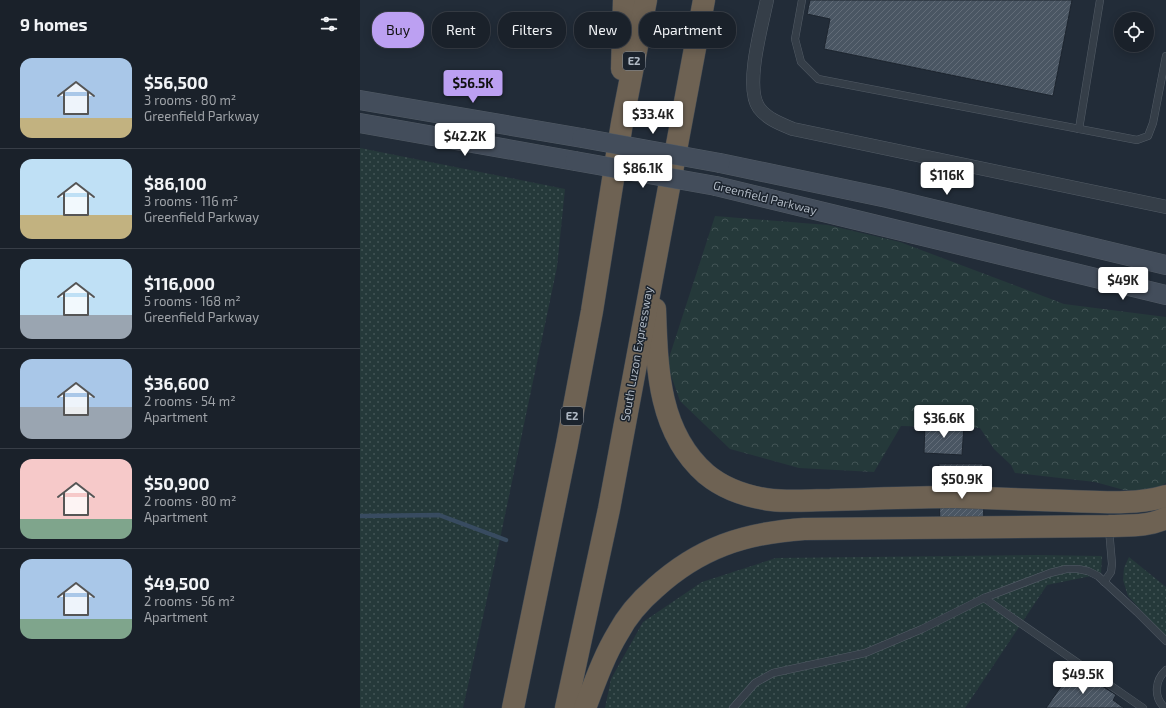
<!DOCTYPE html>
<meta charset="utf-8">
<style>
:root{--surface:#1a212a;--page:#232932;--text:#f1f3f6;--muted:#9fa3a8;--line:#383e47;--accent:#bca0f2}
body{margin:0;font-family:"Exo 2",sans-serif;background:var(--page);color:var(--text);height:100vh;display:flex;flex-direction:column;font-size:15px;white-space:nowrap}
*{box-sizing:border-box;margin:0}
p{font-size:13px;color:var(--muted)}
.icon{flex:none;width:22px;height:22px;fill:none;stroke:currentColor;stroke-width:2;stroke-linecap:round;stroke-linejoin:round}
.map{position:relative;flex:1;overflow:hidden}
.drawer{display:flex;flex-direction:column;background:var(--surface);width:360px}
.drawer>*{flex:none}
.banner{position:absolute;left:12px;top:12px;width:380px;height:36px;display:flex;gap:8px}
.tools{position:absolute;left:754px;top:12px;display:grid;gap:8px}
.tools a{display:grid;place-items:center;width:40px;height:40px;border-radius:50%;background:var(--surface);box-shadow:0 2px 10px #0003,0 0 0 1px var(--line);font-size:20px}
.price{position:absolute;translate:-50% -34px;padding:0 9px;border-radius:4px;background:#fff;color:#222;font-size:13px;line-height:26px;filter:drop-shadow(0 1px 2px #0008)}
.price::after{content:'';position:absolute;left:50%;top:24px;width:12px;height:9px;margin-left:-6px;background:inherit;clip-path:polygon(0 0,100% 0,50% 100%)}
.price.on{background:var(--accent);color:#111}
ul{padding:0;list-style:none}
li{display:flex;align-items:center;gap:12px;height:100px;padding:0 20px}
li+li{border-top:1px solid var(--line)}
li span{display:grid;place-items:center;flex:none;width:112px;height:80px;border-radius:12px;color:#555}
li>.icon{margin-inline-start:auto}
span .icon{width:48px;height:48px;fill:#fffc;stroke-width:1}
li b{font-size:17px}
h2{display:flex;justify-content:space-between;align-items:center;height:48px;padding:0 20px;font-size:17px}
.pill{padding:0 14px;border-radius:16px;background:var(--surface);box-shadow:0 2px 10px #0003,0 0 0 1px var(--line);font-size:14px;line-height:36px}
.pill.on{background:var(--accent);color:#111}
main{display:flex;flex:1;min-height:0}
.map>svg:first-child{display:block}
</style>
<main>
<section class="drawer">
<h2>9 homes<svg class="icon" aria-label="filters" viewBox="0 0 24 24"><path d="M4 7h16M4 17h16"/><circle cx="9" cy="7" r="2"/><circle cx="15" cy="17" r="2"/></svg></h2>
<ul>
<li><span style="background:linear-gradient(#a9c7e8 75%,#c2b280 0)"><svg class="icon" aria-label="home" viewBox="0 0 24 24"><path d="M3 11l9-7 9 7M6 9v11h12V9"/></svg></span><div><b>$56,500</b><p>3 rooms · 80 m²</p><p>Greenfield Parkway</p></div></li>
<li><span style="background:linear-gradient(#bfe0f5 70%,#c2b280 0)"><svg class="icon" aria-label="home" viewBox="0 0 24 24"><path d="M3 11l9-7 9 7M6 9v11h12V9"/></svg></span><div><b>$86,100</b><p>3 rooms · 116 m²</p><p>Greenfield Parkway</p></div></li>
<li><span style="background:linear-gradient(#bfe0f5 70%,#9aa5b1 0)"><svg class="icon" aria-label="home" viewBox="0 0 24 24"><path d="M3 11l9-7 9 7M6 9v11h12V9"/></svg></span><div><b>$116,000</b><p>5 rooms · 168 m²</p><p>Greenfield Parkway</p></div></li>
<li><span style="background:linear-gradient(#a9c7e8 60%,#9aa5b1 0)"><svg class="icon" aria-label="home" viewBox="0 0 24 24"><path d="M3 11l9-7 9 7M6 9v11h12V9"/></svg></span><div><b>$36,600</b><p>2 rooms · 54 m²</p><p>Apartment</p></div></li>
<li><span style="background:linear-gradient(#f6c9c9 75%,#7fa58c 0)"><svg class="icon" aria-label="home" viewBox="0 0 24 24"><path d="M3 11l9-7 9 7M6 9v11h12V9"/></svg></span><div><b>$50,900</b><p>2 rooms · 80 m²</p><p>Apartment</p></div></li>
<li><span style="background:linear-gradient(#a9c7e8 75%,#7fa58c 0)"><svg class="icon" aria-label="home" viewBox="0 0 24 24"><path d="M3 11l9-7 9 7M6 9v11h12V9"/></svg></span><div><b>$49,500</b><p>2 rooms · 56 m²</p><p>Apartment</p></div></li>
</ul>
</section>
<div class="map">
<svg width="806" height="708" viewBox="0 0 806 708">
<defs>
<pattern id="grass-dots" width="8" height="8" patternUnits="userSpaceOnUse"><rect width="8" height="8" fill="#25393a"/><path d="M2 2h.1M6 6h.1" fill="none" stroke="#425455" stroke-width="1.8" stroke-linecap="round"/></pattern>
<pattern id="forest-crowns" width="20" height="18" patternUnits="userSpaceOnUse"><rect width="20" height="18" fill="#25393a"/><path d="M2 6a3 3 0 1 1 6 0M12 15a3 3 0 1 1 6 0" fill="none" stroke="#425455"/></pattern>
<pattern id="building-hatch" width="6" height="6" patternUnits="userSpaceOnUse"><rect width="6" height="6" fill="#4a5663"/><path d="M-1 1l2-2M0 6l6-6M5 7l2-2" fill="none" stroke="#626c78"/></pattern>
</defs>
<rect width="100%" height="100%" fill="#222c38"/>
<g fill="url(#grass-dots)">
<polygon points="0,148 205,189 197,267 137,553 103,708 0,708"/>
<polygon points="676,555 742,556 741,574 687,585 605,708 245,708 251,679 283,622 342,582 416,558"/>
<polygon points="769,557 806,587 806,638 768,596 763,580 764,568"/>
</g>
<polygon fill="url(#forest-crowns)" points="355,216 468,225 540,242 704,304 806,317 806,483 801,486 783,491 764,490 735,482 655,473 651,465 634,449 620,428 541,426 514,472 439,468 370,449 320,401 307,364"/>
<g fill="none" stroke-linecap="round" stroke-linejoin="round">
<polyline stroke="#384b60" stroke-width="4.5" points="0,516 79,515 146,540"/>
</g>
<g fill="url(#building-hatch)" stroke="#1d252f">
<polygon points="450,0 712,0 693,96 464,49 470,19 447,14"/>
<polygon points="565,423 604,425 602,455 564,453"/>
<polygon points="579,464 623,464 624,537 580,537"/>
<polygon points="719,671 756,695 753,700 764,708 686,708 707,678 712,681"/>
</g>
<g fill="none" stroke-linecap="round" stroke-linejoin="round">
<g stroke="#535c66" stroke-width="8">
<g id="lane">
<polyline points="442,0 435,39 441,62 458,79 777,140 788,136 793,123 806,56"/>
<polyline points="719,129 740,0"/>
<polyline points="744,582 751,572 752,564 749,529"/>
<polyline points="624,598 783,708"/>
<polyline points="373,708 395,683 413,673 505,653 562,629 624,598 690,573 706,569 718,569 728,571 738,576 777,612 806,641"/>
<path d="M 805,708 C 793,697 795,680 806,670"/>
</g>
</g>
<g stroke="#535c66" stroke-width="14">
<path id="street" d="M 407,0 C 402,25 384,87 399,108 C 407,119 421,124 433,129 L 806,207"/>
</g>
<g stroke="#535c66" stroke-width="20">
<g id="secondary">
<polyline points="0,100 222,138"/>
<polyline points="0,123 215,161"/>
<polyline points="360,163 527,198 806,265"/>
<polyline points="356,186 806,295"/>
</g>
</g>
<g stroke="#404953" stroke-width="23">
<g id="highway">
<polyline points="262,69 264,0"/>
<path d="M 295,309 C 297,368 298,432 346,474 C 364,489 388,497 412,500 C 431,502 451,500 470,500 C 511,499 552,497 593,497 C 632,498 671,500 709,501 C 741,502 776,505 806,496"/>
<polyline points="153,708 207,444 232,311 262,123 286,0"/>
<polyline points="206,708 249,509 344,0"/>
<path d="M 225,708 C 235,682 244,656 258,633 C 267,616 280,601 295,588 C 339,548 384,533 444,529 L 749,526 C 768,525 788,527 806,518"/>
</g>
</g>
<use href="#lane" stroke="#353e48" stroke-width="7"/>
<use href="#street" stroke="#353e48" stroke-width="13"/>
<use href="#secondary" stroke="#434d5b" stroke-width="19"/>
<use href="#highway" stroke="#6e6253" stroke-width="22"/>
<g stroke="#535c66" stroke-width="20" stroke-linecap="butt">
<g id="secondary-bridge">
<polyline points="222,138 360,163"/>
<polyline points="215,161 356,186"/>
</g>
</g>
<use href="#secondary-bridge" stroke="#434d5b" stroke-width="19"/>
</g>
<g text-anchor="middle" stroke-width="3" stroke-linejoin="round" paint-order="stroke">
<g fill="#1b232d" stroke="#838c97" stroke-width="1">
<rect x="263" y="52" width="22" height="18" rx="3"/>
<rect x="201" y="407" width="22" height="18" rx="3"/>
</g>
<g font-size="11" font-weight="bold" fill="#b0b9c4">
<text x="274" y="65">E2</text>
<text x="212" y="420">E2</text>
</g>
<g font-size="12" fill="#b0b9c4" stroke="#1b232d">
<text transform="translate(405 198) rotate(14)" y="4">Greenfield Parkway</text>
<text transform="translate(277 354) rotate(-80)" y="4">South Luzon Expressway</text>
</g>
</g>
</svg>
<div class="tools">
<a><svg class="icon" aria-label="locate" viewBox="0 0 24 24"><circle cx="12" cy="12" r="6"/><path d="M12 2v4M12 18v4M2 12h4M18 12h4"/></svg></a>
</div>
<b class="price on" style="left:113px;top:104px">$56.5K</b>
<b class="price" style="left:293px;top:135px">$33.4K</b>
<b class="price" style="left:105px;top:157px">$42.2K</b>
<b class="price" style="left:283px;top:189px">$86.1K</b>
<b class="price" style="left:587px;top:196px">$116K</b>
<b class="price" style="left:763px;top:301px">$49K</b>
<b class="price" style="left:584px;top:439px">$36.6K</b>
<b class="price" style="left:602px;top:500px">$50.9K</b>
<b class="price" style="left:723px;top:695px">$49.5K</b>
<div class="banner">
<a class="pill on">Buy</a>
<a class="pill">Rent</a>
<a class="pill">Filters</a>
<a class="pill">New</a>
<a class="pill">Apartment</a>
</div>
</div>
</main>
